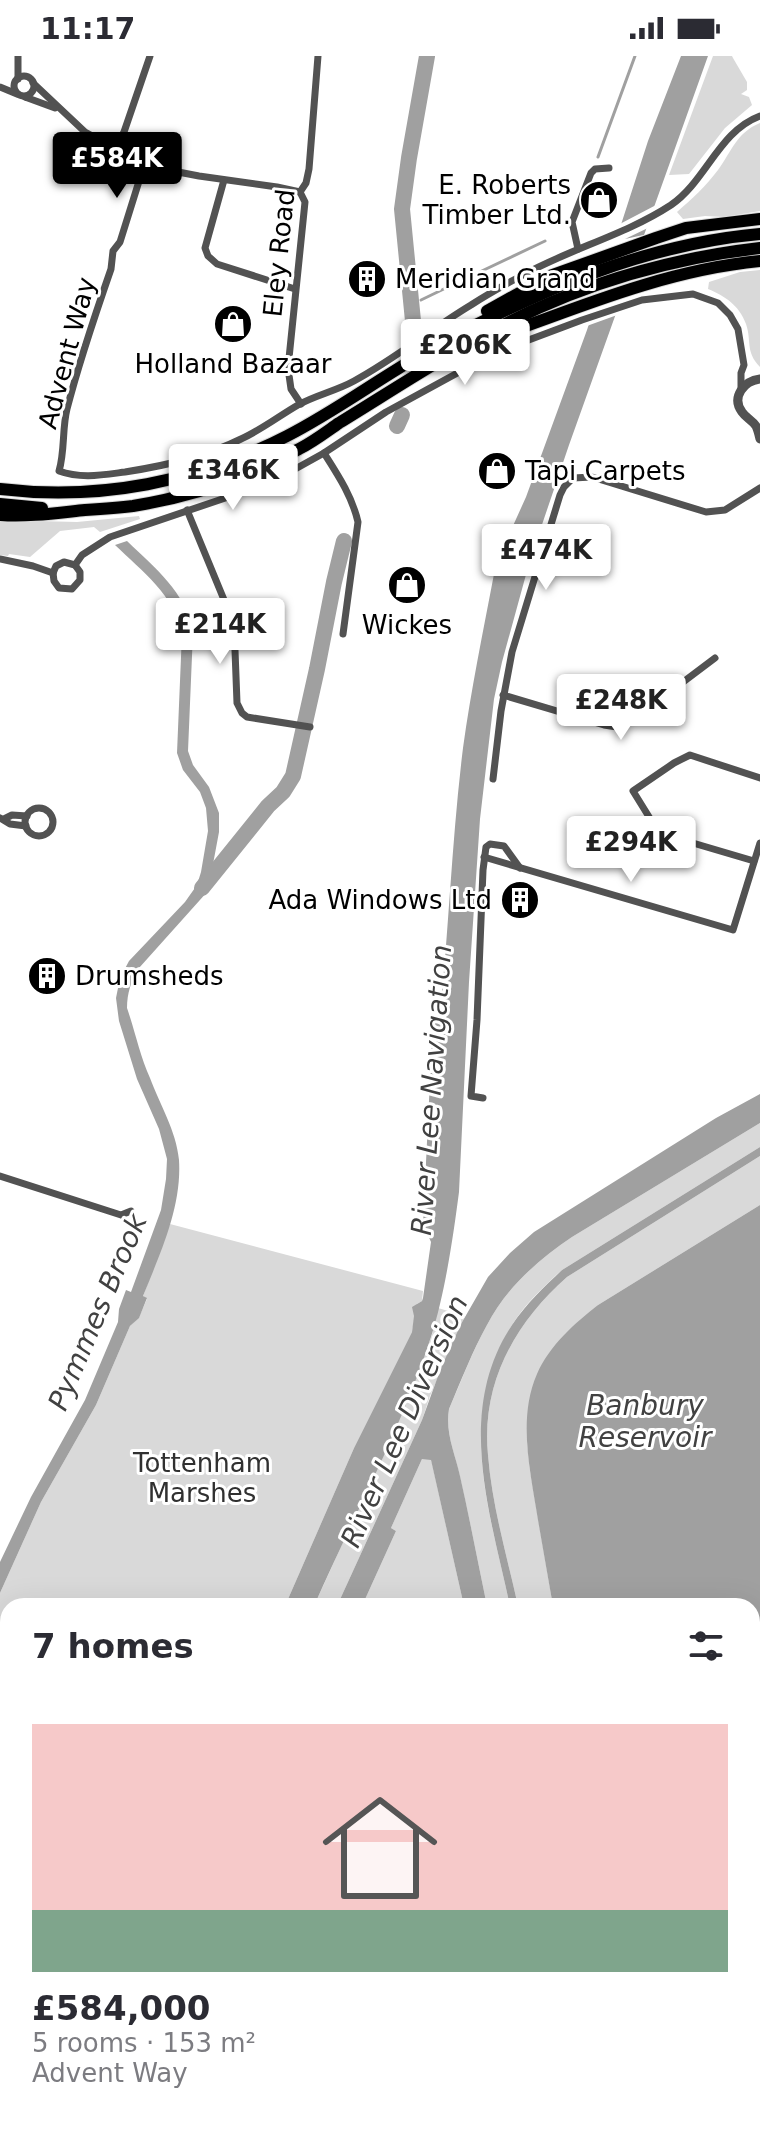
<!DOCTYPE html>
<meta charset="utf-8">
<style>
:root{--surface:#fff;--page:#f2f2f3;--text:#2b2b33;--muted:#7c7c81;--accent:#000}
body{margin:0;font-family:"DejaVu Sans",sans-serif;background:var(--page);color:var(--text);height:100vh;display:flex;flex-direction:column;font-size:30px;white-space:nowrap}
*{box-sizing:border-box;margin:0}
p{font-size:26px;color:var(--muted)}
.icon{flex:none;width:44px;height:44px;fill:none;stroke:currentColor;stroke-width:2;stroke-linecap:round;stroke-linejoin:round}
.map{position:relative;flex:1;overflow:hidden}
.sheet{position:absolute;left:0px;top:1542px;width:760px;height:538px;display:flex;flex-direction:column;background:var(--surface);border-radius:24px 24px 0 0;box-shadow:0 8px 32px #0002}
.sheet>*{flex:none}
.price{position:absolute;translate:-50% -68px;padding:0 18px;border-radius:8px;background:#fff;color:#222;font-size:26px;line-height:52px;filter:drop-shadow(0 2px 4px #0008)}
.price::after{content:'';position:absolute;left:50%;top:48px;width:24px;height:18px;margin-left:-12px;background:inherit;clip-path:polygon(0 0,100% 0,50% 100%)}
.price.active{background:var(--accent);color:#fff}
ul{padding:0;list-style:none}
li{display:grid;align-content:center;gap:16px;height:424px;padding:0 32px}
li span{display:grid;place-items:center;height:248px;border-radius:0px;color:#555}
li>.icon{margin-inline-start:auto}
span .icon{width:144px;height:144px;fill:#fffc;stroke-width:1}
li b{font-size:34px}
h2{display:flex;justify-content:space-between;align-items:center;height:96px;padding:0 32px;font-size:34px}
.status{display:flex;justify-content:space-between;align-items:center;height:56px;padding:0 40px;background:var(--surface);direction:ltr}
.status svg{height:22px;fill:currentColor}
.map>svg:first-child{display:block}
</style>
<div class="status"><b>11:17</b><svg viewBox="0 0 49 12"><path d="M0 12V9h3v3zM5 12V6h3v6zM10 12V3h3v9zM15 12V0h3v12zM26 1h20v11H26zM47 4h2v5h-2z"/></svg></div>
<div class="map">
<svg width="760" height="2079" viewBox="0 0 760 2079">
<rect width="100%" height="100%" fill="#fff"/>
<g fill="#d9d9d9">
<polygon points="713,0 732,0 733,2 747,26 747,34 741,38 749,41 752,49 725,72 689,118 669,119"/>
<path d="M 760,67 L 760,155 L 724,161 L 705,160 L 683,163 L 677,156 C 692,143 706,130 718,114 C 732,95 736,77 760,67 Z"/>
<path d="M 760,214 L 760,311 C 745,295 752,286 746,268 C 739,249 725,240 708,233 L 709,226 L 740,216 Z"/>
<polygon points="139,460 140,463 100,476 94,471 60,475 30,501 9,498 8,500 0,499 0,464 77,466"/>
<path d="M 760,1067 L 760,1091 L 562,1214 C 544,1230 525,1248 512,1269 C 456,1362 489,1452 510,1550 L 487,1550 C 478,1507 470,1464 460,1421 C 455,1397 445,1377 449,1353 C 461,1326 472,1296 487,1269 C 506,1232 538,1204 572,1181 Z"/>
<path d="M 760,1100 L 760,1149 L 598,1249 L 530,1341 L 527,1386 L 530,1415 L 553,1550 L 518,1550 C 507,1500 492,1450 488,1399 C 481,1327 515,1267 567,1221 Z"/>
<polygon points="170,1168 423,1235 422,1245 417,1248 412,1276 354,1392 285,1550 8,1550 8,2027 0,2040 0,1537 41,1446 96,1349 130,1270 139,1261 147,1243 143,1240"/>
<polygon points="438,1252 465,1260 430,1340 422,1364 337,1550 314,1550 407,1346 432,1279"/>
<polygon points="422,1403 431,1403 464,1550 362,1550 396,1475 391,1472"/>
<polygon points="13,2072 411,2072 407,2079 8,2079"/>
</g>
<g fill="#a0a0a0">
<path d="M 681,0 L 708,0 L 569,389 L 530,504 L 502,606 L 494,643 L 480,763 L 469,926 L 459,1136 C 453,1182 445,1237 431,1281 C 401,1374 353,1461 314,1550 L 285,1550 L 354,1392 L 412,1276 L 414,1260 L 412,1251 L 422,1245 L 423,1242 L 431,1186 L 423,1168 L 433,962 L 440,959 C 449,870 452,781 463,692 C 471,634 483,576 494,518 L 489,509 L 498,480 L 512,472 L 526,441 L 587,274 L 648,85 Z"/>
<path d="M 127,485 C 156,513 185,535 193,576 L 188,695 L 193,709 L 209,731 L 219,757 L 219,776 L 208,835 L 139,912 C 131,925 127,937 127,952 C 135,975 140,1000 150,1022 C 160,1049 176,1074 179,1104 C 182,1151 160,1198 143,1240 L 147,1242 L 139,1262 L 130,1270 L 96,1349 L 41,1446 L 0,1537 L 0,1506 L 31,1441 L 85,1344 L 118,1266 L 119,1253 L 126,1234 L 131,1236 L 161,1154 L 166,1123 L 167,1103 L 159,1073 L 137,1023 L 119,965 L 116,942 L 120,922 L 129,905 L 185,846 L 197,829 L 201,816 L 208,775 L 206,752 L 200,736 L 183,714 L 177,697 L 182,577 C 174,539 142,515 115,489 Z"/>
<path d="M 760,1038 L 760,1067 L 572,1181 C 538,1204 506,1232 487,1269 C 472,1296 461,1325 449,1353 C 445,1377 455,1397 460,1420 C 470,1464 478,1507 487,1550 L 464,1550 L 431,1404 L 422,1403 L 391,1472 L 396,1475 L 362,1550 L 337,1550 L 422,1364 L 441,1312 L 461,1268 L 488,1221 L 510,1197 L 534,1176 L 716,1062 Z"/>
<path d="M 760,1091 L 760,1100 L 567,1221 C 515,1267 481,1327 488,1399 C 492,1450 507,1500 518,1550 L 510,1550 C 490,1457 455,1355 512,1269 C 526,1248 544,1231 562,1214 Z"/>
<path d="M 760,1149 L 760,1694 L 752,1693 L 752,1550 L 553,1550 C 548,1521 543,1493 538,1464 C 531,1418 517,1363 537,1318 C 549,1290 575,1267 598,1249 Z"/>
</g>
<polygon fill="#fff" points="658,148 650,171 625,183 648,178 620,258 584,271 616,170"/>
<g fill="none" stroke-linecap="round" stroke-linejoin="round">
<g stroke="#a0a0a0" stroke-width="3">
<polyline points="598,101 635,0"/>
<polyline points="467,222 545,185"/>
<polyline points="421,244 450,230"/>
</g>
<g stroke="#a0a0a0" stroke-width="16">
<polyline points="414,275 402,153 409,102 427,0"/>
<polyline points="397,370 402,359"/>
<polyline points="202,832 268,750 283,736 293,720 317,613 334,526 344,485"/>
</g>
<g stroke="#dbdbdb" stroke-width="14">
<g id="trunk">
<polyline points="487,255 550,220 656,182 686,172 760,163"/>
<path d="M 491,283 C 579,251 666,214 760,205"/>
<path d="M 0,433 C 99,445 198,426 287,380 C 340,353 389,315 442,287 C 541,233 647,188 760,178"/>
<polyline points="0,448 42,452"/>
<path d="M 0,459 C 28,461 56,457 85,454 C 101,453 117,452 133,450 C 190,441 248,421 299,393 C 313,386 326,376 339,367 C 396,332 452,295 511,265 C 589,226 674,202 760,192"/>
</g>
</g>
<g stroke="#525252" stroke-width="7">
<circle cx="24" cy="30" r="10"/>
<polyline points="18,23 18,0"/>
<polyline points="33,27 85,76 147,110 199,120 277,131 300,136"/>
<polyline points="0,31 17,38"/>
<polyline points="25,41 55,52"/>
<polyline points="114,93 124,76 150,0"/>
<path d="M 147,110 L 140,122 L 120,186 L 113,195 L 111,213 C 95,259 79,306 67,353 C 62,373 65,395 59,415 C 81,423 102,419 125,416 C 164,410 205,401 241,383 C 261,374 279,360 298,349 C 316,339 336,335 354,325 C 395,303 431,273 471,249 C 488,238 506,228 523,219 C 572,192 625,179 671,149 C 706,125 719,75 760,60"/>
<polyline points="224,124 205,192 208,200 217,208 295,233"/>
<polyline points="578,193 572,166 591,117 595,113 609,112"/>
<polyline points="301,348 291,333 288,312 305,146 300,136 306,127 309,113 318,0"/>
<path d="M 324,397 C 338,419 352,440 358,466 L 343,578"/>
<polyline points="187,454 234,568 237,647 242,657 247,661 310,671"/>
<polyline points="0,503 33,510 53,517"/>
<polyline points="75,509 82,499 110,481 240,437 297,412 324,397 386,356 494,297 582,264 642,244 693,238 718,247 730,259 738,273 744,309 741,317 741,333"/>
<polyline points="53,517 54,525 59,532 72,533 80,524 80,516 75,509"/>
<polyline points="53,517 56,510 64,506 75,509"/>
<polyline points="503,639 604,669 617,671 630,666 715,602"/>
<polyline points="493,723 501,655 512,596 560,439 564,431 573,422 592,421 706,456 725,454 760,432"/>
<circle cx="39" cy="766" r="14"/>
<polyline points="0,762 10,768 26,770"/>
<polyline points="4,763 12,759 27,760"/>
<polyline points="484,801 733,874 760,787"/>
<polyline points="754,805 659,777 633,735 674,707 690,699 760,722"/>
<polyline points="483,1042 471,1040 477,964 483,814 486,791 490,788 504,790 520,812"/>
<polyline points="0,1120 121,1159 131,1155"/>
<polyline points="752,1795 760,1802"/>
<polyline points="752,1857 760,1839"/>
<polyline points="752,1890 760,1889"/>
<polyline points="511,2079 513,2072"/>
<polyline points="587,2079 591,2072"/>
<polyline points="660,2079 661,2072"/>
</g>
<path stroke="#525252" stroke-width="9" d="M 760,323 C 744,325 731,341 742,356 C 746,362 752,364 756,370 C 758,374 759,379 760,383"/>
<use href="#trunk" stroke="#000" stroke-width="12"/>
</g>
<defs>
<g id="shop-disc" transform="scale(2)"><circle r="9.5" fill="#000" stroke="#fff"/><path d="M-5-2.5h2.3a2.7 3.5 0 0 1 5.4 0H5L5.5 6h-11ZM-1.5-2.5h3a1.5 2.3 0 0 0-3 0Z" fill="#fff"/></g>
<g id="building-disc" transform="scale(2)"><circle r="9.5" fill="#000" stroke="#fff"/><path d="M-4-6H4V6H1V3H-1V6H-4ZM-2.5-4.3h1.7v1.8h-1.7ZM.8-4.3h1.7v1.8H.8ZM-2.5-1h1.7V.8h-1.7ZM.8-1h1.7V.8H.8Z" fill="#fff"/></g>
</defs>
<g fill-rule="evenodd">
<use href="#shop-disc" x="599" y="144"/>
<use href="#building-disc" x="367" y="223"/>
<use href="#shop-disc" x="233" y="268"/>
<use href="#shop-disc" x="497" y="415"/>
<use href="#shop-disc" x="407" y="529"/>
<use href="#building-disc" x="520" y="844"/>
<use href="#building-disc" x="47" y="920"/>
</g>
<g text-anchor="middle" stroke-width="6" stroke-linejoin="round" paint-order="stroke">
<g font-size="26" fill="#000" stroke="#fff" text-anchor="start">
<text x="571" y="138" text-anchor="end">E. Roberts<tspan x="571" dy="30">Timber Ltd.</tspan></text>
<text x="395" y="232">Meridian Grand</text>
<text x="233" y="317" text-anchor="middle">Holland Bazaar</text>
<text x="525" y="424">Tapi Carpets</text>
<text x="407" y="578" text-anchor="middle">Wickes</text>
<text x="492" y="853" text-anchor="end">Ada Windows Ltd</text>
<text x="75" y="929">Drumsheds</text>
</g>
<g font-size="26" fill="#000" stroke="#fff">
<text transform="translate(279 197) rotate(-84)" y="9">Eley Road</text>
<text transform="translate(67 297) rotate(-75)" y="9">Advent Way</text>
</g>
<g font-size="26" fill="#303030" stroke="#fff">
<text x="202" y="1416">Tottenham<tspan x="202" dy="30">Marshes</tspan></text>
</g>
<g font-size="28" font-style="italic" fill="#414141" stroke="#fff">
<text transform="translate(431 1034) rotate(-86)" y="10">River Lee Navigation</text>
<text transform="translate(97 1256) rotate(-67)" y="10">Pymmes Brook</text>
<text x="645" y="1359">Banbury<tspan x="645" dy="32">Reservoir</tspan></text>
<text transform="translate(404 1365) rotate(-66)" y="10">River Lee Diversion</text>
</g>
</g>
</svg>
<b class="price active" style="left:117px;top:144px">£584K</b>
<b class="price" style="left:465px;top:331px">£206K</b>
<b class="price" style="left:233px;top:456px">£346K</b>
<b class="price" style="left:546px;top:536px">£474K</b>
<b class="price" style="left:220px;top:610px">£214K</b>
<b class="price" style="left:621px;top:686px">£248K</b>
<b class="price" style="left:631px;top:828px">£294K</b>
<section class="sheet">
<h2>7 homes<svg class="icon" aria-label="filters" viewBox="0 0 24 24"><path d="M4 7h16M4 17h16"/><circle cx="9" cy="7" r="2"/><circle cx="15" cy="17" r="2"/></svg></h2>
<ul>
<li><span style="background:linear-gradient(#f6c9c9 75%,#7fa58c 0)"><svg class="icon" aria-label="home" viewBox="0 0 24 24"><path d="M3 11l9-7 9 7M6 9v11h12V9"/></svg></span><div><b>£584,000</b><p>5 rooms · 153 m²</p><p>Advent Way</p></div></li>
</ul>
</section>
</div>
